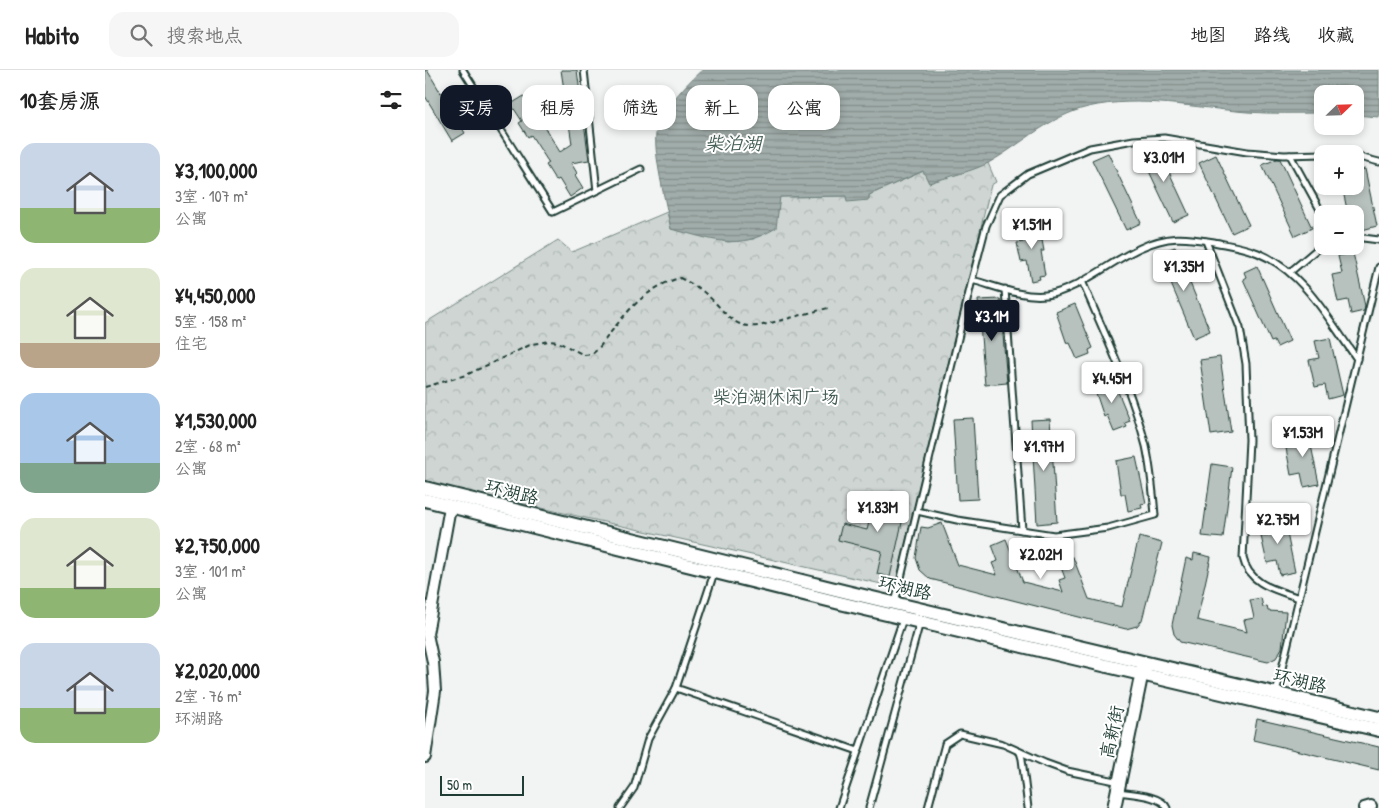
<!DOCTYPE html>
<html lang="zh">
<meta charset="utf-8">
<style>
:root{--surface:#fff;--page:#f6f6f6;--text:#222;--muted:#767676;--line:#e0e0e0;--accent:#111827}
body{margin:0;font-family:"Patrick Hand","LXGW WenKai TC",sans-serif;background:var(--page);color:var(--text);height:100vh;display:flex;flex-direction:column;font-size:19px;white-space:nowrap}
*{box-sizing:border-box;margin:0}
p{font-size:16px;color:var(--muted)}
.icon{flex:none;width:28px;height:28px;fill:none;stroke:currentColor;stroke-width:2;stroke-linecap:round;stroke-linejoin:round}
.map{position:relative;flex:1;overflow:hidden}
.side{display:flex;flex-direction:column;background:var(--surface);width:425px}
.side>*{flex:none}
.top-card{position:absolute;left:15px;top:15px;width:475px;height:45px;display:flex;gap:10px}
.needle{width:32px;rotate:67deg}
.tools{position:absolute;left:889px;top:15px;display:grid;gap:10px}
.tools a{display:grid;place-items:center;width:50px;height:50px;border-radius:10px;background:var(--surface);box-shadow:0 2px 8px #0003;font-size:25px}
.scale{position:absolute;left:15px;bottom:12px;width:84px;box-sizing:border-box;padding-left:5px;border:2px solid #1f3d34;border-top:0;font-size:14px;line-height:18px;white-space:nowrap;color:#1f3d34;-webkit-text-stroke:4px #fff;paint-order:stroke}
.price{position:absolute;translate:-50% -42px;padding:0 11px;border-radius:5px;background:#fff;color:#222;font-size:16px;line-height:32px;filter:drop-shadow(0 1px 2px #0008)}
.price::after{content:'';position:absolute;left:50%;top:30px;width:15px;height:11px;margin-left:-8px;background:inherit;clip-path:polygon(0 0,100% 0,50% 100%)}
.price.current{background:var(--accent);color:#fff}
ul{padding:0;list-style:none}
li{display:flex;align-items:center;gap:15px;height:125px;padding:0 20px}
li span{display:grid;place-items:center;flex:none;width:140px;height:100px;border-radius:15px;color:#555}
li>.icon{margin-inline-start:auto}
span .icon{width:60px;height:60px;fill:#fffc;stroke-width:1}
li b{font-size:21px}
h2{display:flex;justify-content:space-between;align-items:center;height:60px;padding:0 20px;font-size:21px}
.pill{padding:0 18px;border-radius:15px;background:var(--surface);box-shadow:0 2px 8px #0003;font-size:18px;line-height:45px}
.pill.current{background:var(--accent);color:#fff}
header{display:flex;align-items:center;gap:30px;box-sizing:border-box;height:70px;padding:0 25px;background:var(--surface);border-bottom:1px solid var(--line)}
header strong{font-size:24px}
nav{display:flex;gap:28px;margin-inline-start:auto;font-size:18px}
.search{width:350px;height:45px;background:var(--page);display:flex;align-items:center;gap:12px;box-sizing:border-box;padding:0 18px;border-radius:15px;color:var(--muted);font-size:19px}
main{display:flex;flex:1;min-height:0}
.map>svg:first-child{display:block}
</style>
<header>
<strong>Habito</strong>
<div class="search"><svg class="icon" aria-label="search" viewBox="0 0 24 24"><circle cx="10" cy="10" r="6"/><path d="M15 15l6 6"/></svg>搜索地点</div>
<nav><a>地图</a><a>路线</a><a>收藏</a></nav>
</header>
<main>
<section class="side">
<h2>10套房源<svg class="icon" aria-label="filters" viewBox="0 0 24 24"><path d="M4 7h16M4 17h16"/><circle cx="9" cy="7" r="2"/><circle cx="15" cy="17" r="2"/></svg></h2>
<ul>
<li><span style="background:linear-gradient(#c9d6e8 65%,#8fb573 0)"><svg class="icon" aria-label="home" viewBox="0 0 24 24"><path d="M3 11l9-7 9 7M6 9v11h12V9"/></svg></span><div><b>¥3,100,000</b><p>3室 · 107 m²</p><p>公寓</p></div></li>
<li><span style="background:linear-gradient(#dfe7d0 75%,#b9a48a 0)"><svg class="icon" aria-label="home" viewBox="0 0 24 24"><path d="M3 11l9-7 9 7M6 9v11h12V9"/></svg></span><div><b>¥4,450,000</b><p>5室 · 158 m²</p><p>住宅</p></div></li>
<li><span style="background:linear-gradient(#a9c7e8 70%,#7fa58c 0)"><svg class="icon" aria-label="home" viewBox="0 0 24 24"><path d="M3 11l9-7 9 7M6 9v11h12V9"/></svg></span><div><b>¥1,530,000</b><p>2室 · 68 m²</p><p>公寓</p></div></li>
<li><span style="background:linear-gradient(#dfe7d0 70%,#8fb573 0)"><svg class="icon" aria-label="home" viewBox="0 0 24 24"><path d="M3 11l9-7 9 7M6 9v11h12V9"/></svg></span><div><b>¥2,750,000</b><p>3室 · 101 m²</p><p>公寓</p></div></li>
<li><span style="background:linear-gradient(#c9d6e8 65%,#8fb573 0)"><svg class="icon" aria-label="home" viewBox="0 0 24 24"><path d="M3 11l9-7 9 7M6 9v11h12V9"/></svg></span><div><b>¥2,020,000</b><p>2室 · 76 m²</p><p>环湖路</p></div></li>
</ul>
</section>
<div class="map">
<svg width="954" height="738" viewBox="0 0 954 738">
<defs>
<pattern id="forest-crowns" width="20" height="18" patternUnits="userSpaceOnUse" patternTransform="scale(1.25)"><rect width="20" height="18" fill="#ced5d3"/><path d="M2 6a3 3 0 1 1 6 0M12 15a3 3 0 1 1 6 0" fill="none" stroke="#b0b8b6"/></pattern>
<pattern id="water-rules" width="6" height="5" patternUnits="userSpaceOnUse" patternTransform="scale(1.25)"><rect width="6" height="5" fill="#a1adaa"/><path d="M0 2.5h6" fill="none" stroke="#838e8b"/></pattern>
</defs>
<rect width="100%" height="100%" fill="#f2f3f3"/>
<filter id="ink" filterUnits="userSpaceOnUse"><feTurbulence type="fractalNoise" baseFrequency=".02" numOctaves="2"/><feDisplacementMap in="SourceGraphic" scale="10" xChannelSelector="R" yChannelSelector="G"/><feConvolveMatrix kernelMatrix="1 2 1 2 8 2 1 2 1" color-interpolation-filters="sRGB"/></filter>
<g filter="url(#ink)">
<polygon fill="url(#forest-crowns)" stroke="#768984" points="563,93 571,112 566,115 470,517 0,412 0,253 133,170 147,182 242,142 246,159 303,172 329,169 355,127 421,126 444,130 444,125 499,101 504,113"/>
<path fill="url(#water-rules)" stroke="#6d807b" d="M 277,0 L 954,0 L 954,47 L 930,45 L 930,24 L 898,24 L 897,43 C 872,43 847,44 822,42 C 771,38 714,25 663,37 C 625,46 598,73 565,92 C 549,101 522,107 504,113 L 498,101 L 444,125 L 444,130 L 422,132 L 421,126 L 355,127 L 351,158 C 311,182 288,169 246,159 C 242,137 226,77 232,59 C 238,39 261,14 277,0 Z"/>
<g fill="#b7c1bd" stroke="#1f3d34">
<polygon points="0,0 2,0 40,63 27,71 0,26"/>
<polygon points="136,0 152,0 164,90 146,93 152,103 150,105 158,118 145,127 134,109 131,111 121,95 124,93 106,65 103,67 94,53 97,51 86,34 99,26 106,37 108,35 122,57 120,58 135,82 147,74"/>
<polygon points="731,74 764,145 748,152 715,82"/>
<polygon points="683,83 716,153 701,160 667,90"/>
<polygon points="791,85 824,155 807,163 774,93"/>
<polygon points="852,89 855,89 887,158 870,166 837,95"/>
<polygon points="940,99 952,156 937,160 934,146 930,146 930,144 923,144 918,121 928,119 928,116 930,116 930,101"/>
<polygon points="610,150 614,171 617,170 619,181 616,181 620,205 614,206 615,209 606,211 602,191 596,192 592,173 598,172 595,153"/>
<polygon points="750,177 785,261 769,268 733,183"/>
<polygon points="928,183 940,236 939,241 926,244 923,230 913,232 907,205 917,203 913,186"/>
<polygon points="832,196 865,271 852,277 849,271 846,272 818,209 821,207 819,202"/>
<polygon points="575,229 582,313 560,315 553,230"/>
<polygon points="650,234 668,278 664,280 665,284 652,289 645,273 642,274 631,242"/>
<polygon points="905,268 918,325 903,329 900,315 890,317 884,290 894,288 890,271"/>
<polygon points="795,287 806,362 786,365 775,290"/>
<polygon points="687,307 705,351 700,353 702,357 689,362 682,345 679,347 668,314"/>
<polygon points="548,348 553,429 533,430 528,349"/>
<polygon points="625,349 632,452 612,454 606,350"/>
<polygon points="882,356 894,414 879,417 876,403 866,405 861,378 871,376 867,359"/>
<polygon points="711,387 721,433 716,434 717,438 703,441 700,424 696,424 691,391"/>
<polygon points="787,394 807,397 798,468 777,466"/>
<polygon points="451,424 469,428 466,445 478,448 465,507 452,504 457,481 413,470 417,454 442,460"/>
<polygon points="858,444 870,502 855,505 852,491 842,493 836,466 846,464 843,447"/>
<polygon points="517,453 533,495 572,505 567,493 573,491 567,475 581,469 598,512 638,522 634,510 640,508 634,492 648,487 664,529 697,537 714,467 737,473 717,550 712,556 701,559 505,509 495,500 491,488 496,457 503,458"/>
<polygon points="769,483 786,487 772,550 822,562 819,550 829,548 825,530 836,528 838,537 842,536 843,541 861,542 857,578 851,588 843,592 755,572 749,564 747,555 761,488 768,490"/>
<polygon points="832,649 954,677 954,700 828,670"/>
</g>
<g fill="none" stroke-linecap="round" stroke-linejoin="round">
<g stroke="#1f3d34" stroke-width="9">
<g id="service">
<polyline points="38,0 128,142 216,99"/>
<polyline points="159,0 172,121"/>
<polyline points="865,85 898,145"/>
<polyline points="930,86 954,92"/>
<polyline points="930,167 954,170"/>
<path d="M 781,171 L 815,258 L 821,294 L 824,370 L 818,488 C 824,515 852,520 874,528"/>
<polyline points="865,202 898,174"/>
<path d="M 547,210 C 570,216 597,228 621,225 C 652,221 686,191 715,178 C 743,165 760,167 789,172 C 803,175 819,177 833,183 C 879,202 904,250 932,289"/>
<polyline points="580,219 597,460"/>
<path d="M 492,441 L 532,450 L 629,465 L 683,458 L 730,445 C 728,421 726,399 721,376 C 706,318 680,265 657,211"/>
<polyline points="470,533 547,210 561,156 575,125 603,104 665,78 709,70 739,68 822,82 859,85 898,84"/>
<polyline points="251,618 433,681"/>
<polyline points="851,623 954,197"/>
<polyline points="595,682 597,689 603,738"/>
<path d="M 693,722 C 706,724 737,725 742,738"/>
<polyline points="195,738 209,718 223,669 251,618 289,503"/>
<polyline points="414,738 478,549"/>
<polyline points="444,738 495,552"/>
<polyline points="503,738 520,674 535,664 578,674 620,693 642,701 695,712"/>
</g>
</g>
<g stroke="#1f3d34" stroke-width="14">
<g id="minor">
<polyline points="0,687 10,621 8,592 2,564 25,437"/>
<polyline points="939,738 946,736"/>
</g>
</g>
<g stroke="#1f3d34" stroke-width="16">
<g id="tertiary">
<polyline points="0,418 422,522 954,648"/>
<polyline points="0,430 419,534 954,660"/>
<polyline points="689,738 718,597"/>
</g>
</g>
<path stroke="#1f3d34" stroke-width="2" stroke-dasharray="5 4" stroke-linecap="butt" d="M 0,317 L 41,305 L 107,274 L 124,271 L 133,272 L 159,285 L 167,284 L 173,279 C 196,249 217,218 255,208 C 265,213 274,217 282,225 C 300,240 306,259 334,256 L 403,238"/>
<use href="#service" stroke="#fff" stroke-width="5"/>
<use href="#minor" stroke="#fff" stroke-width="10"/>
<use href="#tertiary" stroke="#fff" stroke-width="12"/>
</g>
</g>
<g text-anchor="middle" stroke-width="4" stroke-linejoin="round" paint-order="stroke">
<g font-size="18" fill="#425b54" stroke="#fff">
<text x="351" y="333">柴泊湖休闲广场</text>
</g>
<g font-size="18" fill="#1f3d34" stroke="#fff">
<text transform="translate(87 422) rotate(14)" y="6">环湖路</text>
<text transform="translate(480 518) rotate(13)" y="6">环湖路</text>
<text transform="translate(875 611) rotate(13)" y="6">环湖路</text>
<text transform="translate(687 662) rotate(-78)" y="6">高新街</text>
</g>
<g font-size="19" font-style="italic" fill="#465f57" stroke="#fff">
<text x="308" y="80">柴泊湖</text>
</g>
</g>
</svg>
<div class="tools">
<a><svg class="needle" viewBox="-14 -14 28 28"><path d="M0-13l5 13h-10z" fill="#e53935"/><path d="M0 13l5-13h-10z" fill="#767676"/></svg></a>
<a>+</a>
<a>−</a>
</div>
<div class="scale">50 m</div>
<b class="price" style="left:739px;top:113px">¥3.01M</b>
<b class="price" style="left:607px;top:180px">¥1.51M</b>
<b class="price" style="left:759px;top:222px">¥1.35M</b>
<b class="price current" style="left:567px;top:272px">¥3.1M</b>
<b class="price" style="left:687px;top:334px">¥4.45M</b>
<b class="price" style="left:878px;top:388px">¥1.53M</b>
<b class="price" style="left:619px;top:402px">¥1.97M</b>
<b class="price" style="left:453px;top:463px">¥1.83M</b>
<b class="price" style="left:853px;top:475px">¥2.75M</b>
<b class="price" style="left:616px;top:510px">¥2.02M</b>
<div class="top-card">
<a class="pill current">买房</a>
<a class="pill">租房</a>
<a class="pill">筛选</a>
<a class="pill">新上</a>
<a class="pill">公寓</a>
</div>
</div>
</main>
